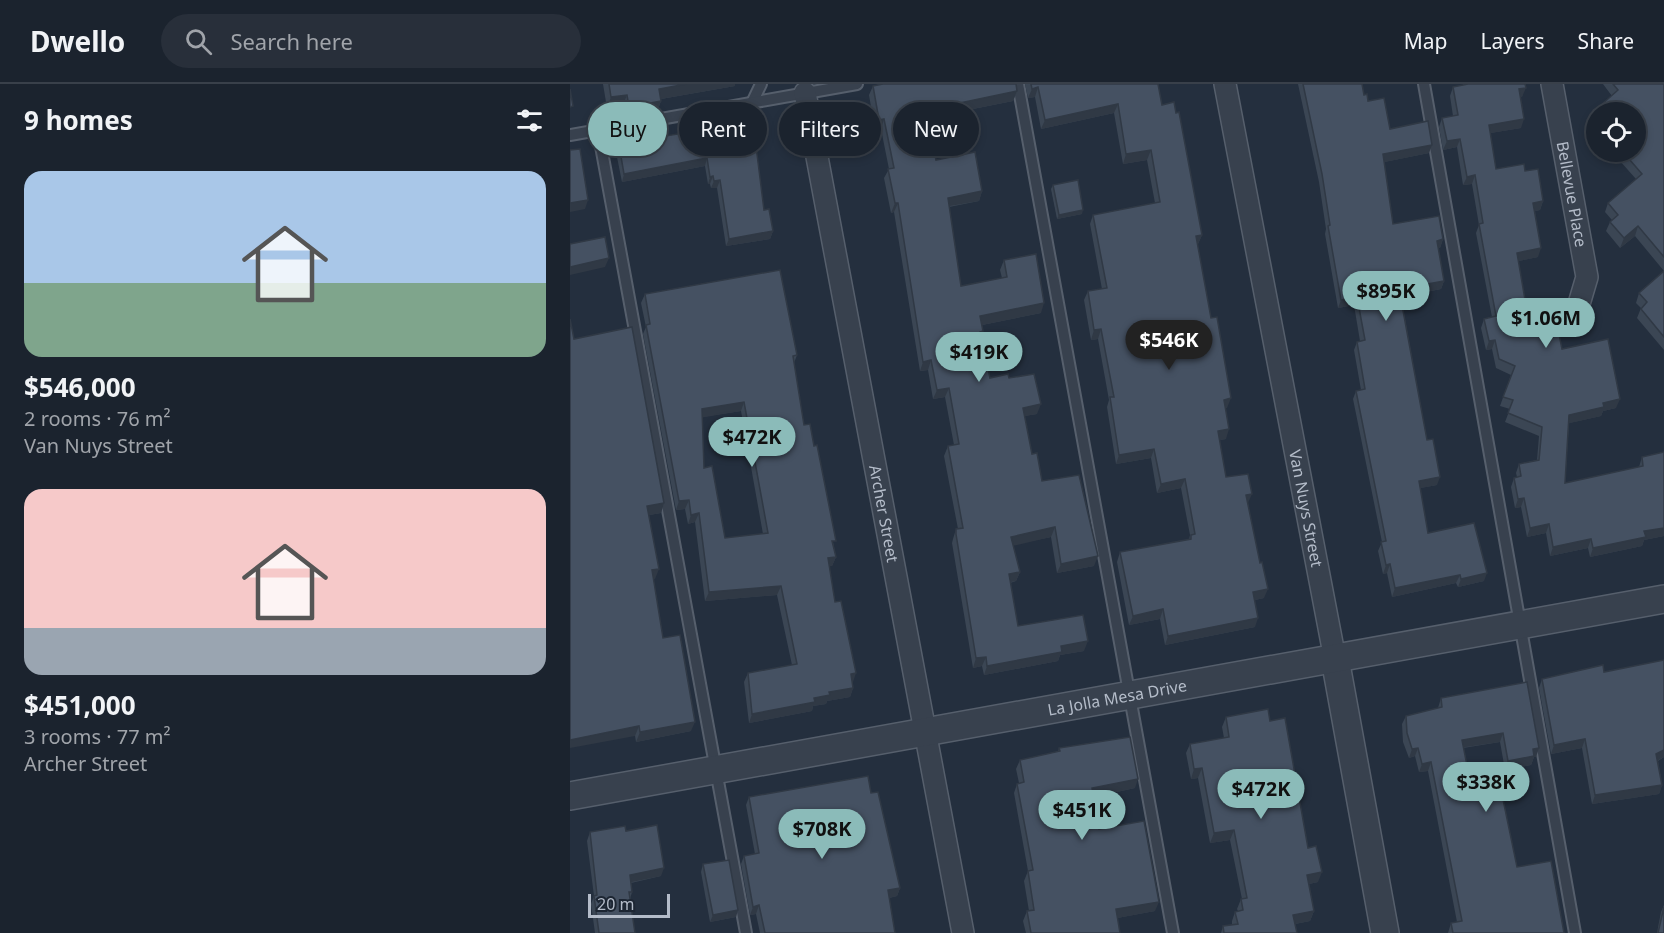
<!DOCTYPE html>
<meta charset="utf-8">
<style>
:root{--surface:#1b232e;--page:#282f3a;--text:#f1f3f6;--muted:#a0a4aa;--line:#39404a;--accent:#8bbbb9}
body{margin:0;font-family:"Noto Sans",sans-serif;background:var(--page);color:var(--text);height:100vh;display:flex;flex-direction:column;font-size:22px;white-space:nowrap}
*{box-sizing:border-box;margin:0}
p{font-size:20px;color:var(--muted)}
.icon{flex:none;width:33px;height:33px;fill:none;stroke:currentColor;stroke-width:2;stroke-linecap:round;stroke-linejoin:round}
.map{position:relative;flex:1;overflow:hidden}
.side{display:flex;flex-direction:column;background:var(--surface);width:570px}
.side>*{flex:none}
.hud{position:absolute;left:18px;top:18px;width:570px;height:54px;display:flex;gap:12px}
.fabs{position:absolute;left:1016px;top:18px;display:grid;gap:12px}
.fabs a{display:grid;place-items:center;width:60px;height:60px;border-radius:50%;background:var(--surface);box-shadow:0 3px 9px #0003,0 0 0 2px var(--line);font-size:30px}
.scale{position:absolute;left:18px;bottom:15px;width:82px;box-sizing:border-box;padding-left:6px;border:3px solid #b4bcc9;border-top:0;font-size:16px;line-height:21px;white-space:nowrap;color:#b4bcc9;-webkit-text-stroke:4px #1d2633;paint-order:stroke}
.price{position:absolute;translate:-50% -51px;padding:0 14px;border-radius:21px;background:var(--accent);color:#111;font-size:20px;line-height:39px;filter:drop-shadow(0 2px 3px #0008)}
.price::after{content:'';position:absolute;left:50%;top:36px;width:18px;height:14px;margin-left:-9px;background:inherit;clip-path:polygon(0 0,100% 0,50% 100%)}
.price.on{background:#222;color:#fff}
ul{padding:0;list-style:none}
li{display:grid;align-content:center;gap:12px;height:318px;padding:0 24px}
li span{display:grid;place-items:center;height:186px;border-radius:18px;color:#555}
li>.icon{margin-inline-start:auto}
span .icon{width:108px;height:108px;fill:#fffc;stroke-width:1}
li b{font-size:26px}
h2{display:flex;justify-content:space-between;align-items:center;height:72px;padding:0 24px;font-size:26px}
.chip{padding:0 21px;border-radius:27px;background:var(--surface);box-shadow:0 3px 9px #0003,0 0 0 2px var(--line);font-size:21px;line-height:54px}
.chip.on{background:var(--accent);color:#111}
header{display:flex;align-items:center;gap:36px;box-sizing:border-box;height:84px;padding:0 30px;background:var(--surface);border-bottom:2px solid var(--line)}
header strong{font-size:28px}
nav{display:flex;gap:33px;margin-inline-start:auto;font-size:21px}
.search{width:420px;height:54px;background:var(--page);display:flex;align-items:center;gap:15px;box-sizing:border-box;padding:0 21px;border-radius:33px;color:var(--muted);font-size:22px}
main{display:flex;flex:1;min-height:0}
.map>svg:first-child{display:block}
</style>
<header>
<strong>Dwello</strong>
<div class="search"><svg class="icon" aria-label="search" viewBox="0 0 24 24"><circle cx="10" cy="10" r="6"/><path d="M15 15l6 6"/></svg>Search here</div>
<nav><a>Map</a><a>Layers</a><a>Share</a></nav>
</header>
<main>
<section class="side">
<h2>9 homes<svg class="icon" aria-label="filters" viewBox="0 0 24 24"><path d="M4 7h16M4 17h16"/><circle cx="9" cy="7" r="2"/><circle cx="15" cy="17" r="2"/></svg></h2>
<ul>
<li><span style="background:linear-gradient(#a9c7e8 60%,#7fa58c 0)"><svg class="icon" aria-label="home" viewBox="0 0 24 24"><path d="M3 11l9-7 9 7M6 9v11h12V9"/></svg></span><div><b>$546,000</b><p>2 rooms · 76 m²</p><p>Van Nuys Street</p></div></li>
<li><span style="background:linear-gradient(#f6c9c9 75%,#9aa5b1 0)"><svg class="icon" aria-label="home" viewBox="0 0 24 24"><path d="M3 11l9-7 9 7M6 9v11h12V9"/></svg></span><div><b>$451,000</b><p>3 rooms · 77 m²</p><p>Archer Street</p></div></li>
</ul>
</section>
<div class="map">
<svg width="1094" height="849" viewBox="0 0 1094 849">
<rect width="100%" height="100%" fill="#242f3e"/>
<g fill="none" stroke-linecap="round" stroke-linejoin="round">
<g stroke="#565f6c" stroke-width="14">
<g id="service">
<polyline points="448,0 603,849"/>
<polyline points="854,0 1005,849"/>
<polyline points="182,19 191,0"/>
<polyline points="28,46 176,849"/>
<polyline points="0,51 287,0"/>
</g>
</g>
<g stroke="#565f6c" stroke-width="24">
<g id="minor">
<path id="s1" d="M 655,0 L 765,575"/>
<path id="s2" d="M 982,0 L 1017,193 L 1009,220"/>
<path id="s3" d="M 235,9 L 393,849"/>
</g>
</g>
<g stroke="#565f6c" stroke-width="30">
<g id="tertiary">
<polyline points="765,575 815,849"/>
<path id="s4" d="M 0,712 L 1094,515"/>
</g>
</g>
<use href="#service" stroke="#38414e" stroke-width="10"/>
<use href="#minor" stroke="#38414e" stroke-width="21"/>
<use href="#tertiary" stroke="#38414e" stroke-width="27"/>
</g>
<g fill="#3b4654" fill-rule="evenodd">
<polygon points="33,0 165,0 165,2 91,15 91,17 87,28 55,34 53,21 37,24"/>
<polygon points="310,0 446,0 447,7 443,17 358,34 366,76 412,107 409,117 379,123 391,202 432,194 430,186 434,176 471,229 412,241 411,252 420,294 439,294 467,330 454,332 462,370 472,397 524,482 487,489 481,453 443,461 450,488 446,497 440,499 448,542 514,567 490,571 488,577 414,591 412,582 403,584 382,459 383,455 386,445 388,445 374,372 378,362 384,361 375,313 363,315 358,286 350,287 324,128 321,129 314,94 319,85 311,45 305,46 299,11 303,2"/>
<polygon points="455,0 588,0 592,21 606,29 632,151 628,160 627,161 657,324 655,324 656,355 649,356 656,393 678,419 694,514 685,516 685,543 595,561 590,535 559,541 547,478 550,468 619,456 620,451 611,404 587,409 581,374 546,380 537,323 539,316 528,255 521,256 514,216 518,207 532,205 520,140 523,131 585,119 577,76 553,80 544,29 471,45 465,13 458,14"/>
<polygon points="728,0 792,0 794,11 820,45 859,69 814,78 823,140 873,155 870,164 868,164 874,197 871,205 831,213 857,356 867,401 850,404 858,449 914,497 888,503 886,499 822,513 817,489 813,490 808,467 812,458 783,315 786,307 791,306 784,266 787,258 790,257 784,221 768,224 755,150 756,145 749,98"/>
<polygon points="893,0 955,0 952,13 950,13 951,44 920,49 926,85 955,87 973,117 970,126 965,127 968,173 948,177 959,239 992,265 1046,324 1033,327 1031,332 999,339 995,399 1069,383 1072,373 1094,368 1094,452 1074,456 1072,462 1020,473 1018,464 980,472 976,449 957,453 951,423 945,424 941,403 944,394 947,393 946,389 949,380 967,376 969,352 935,338 940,325 930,322 941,291 926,284 922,265 916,266 911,244 914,235 922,233 906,149 909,141 902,100 893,101 887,63 873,66 869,43 872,34 883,32 880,12 883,3 893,1"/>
<polygon points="1033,0 1094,0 1094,187 1065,152 1050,164 1036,147 1040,138 1042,136 1035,128 1038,119 1066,95 1042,68 1065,68 1065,28 1027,28 1030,22 1042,12"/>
<polygon points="60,41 148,68 194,126 203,147 200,155 156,162 147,104 141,104 140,100 138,100 135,82 52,98 46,68 49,61 60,59 58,48"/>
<polygon points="483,101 512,130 487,135 481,105"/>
<polygon points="1094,187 1094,266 1067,234 1071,224 1066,219 1069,209"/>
<path d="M 75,210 L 227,271 L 224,279 L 234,341 L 244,362 L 266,473 L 262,482 L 259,482 L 265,518 L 283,598 L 283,604 L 280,613 L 257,617 L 256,620 L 243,622 L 242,627 L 179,639 L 174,598 L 178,589 L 222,581 L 207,511 L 135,517 L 125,438 L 118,440 L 115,425 L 106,426 L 73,250 L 76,243 L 71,219 ZM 171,327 L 193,450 L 155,454 L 134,384 L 132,333 Z"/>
<polygon points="4,255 94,419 91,429 79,431 85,495 83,495 93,554 121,647 66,658"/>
<polygon points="1034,588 1094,673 1088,677 1092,701 1089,710 1022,720 1012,664 981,670 969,604 972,595"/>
<polygon points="957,598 966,673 964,673 961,681 935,686 930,658 893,664 902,707 947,783 994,849 878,849 881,839 887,838 858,687 849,688 845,672 839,674 833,658 832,640 836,632 868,624 871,614"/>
<polygon points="656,633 700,637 748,798 739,800 744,827 740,837 725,840 727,849 651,849 653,842 662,841 662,837 665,828 668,827 667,825 671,815 672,815 660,756 640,759 628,694 621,695 616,669 620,660 654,654 652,643"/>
<polygon points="489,664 565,704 524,713 529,745 585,827 547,834 550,849 456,849 453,837 457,827 459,827 454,797 458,787 444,709 447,700 449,699 446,685 450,676 488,668"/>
<polygon points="301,709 330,804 327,812 319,814 325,849 190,849 186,830 180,831 171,780 174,772 185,770 176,721 179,713"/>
<polygon points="56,747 91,792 61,799 62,808 60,815 65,849 25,849 21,820 24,812 17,757 20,748"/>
<polygon points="133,780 166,833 140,838 131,788"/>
<polygon points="1094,821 1094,849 1087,849 1091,828"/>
</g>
<g fill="#303945">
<polygon points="116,0 165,0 165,2 85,16 89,5"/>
<polygon points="468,3 465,13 458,14 462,5"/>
<polygon points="956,4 952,13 945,14 949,5"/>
<polygon points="447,7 443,17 353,35 356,26"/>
<polygon points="57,11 53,21 37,24 41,13"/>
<polygon points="91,17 87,28 55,34 59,23"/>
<polygon points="548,20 544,29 471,45 475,36"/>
<polygon points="314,35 311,45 305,46 309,36"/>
<polygon points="954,35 951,44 915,50 919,41"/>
<polygon points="890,55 887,63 873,66 877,57"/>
<polygon points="862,61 859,69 810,79 813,70"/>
<polygon points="581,66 577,76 553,80 556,70"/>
<polygon points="137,74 135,82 52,98 54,90"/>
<polygon points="905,91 902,100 893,101 897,93"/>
<polygon points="143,92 140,100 138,100 140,93"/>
<polygon points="150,96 147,104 141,104 144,97"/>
<polygon points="412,107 409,117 374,123 378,114"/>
<polygon points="18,116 15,125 0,128 0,119"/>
<polygon points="973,117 970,126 960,128 963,119"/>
<polygon points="325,119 328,119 324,128 321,129"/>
<polygon points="513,126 512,130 487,135 489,131"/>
<polygon points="1068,142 1065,152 1050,164 1054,154"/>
<polygon points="203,147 200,155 156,162 159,155"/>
<polygon points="632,151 628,160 622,162 626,152"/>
<polygon points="873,155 870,164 864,165 867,157"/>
<polygon points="971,164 968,173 944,178 947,169"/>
<polygon points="39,174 35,183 0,191 0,183"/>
<polygon points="874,197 871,205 826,214 829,205"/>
<polygon points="787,213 784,221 768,224 771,216"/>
<polygon points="474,219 471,229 407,242 410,232"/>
<polygon points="531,245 528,255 521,256 524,246"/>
<polygon points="925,256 922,265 916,266 919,257"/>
<polygon points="361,276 358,286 350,287 353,278"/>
<polygon points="379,304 375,313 363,315 367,306"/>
<polygon points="661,314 657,324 650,325 654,316"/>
<polygon points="1050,315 1046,324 1033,327 1031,332 996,340 999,331 1033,319"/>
<polygon points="174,318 171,327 129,334 132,325"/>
<polygon points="471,320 467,330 449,333 453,324"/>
<polygon points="659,345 656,355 644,357 648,347"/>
<polygon points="584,365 581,374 546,380 549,371"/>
<polygon points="870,393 867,401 846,405 849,397"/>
<polygon points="615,395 611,404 587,409 591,400"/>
<polygon points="682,410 678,419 676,411"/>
<polygon points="954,414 951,423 945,424 948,415"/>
<polygon points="119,416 115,425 106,426 109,417"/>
<polygon points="94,419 91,429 74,432 77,422"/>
<polygon points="129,429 125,438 118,440 121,431"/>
<polygon points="979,440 976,449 957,453 960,444"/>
<polygon points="485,443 481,453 438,463 441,453"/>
<polygon points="1094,444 1094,452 1074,456 1072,462 1020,473 1023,464 1074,447"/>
<polygon points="1021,455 1018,464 980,472 983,463"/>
<polygon points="528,472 524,482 487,489 491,480"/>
<polygon points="266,473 262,482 255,483 258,474"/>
<polygon points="820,480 817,489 813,490 816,481"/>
<polygon points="89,485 85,495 78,496 82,486"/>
<polygon points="450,488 446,497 435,499 439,490"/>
<polygon points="917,489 914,497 888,503 891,495"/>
<polygon points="890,491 886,499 822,513 825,504"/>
<polygon points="211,502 207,511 135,517 139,508"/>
<polygon points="698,505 694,514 680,517 683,508"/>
<polygon points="593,525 590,535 559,541 563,532"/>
<polygon points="688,534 685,543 595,561 598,552"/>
<polygon points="518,557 514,567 490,571 488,577 414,591 417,582 491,562"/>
<polygon points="416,573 412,582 403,584 406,574"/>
<polygon points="286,589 283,598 277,598 281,590"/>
<polygon points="283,604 280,613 257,617 256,620 243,622 242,627 179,639 182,630 244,614 259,608"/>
<polygon points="125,638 121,647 66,658 70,648"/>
<polygon points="69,642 65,652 0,664 0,656"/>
<polygon points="933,649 930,658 889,664 892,656"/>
<polygon points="1015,655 1012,664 981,670 984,661"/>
<polygon points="848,664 845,672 839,674 842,665"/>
<polygon points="969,664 966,673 964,673 961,681 935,686 938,677 963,665"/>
<polygon points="1094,666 1094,673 1083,679 1086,670"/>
<polygon points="861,678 858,687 849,688 852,680"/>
<polygon points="632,684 628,694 621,695 624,685"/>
<polygon points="568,695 565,704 519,714 522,704"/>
<polygon points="1092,701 1089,710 1022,720 1025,711"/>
<polygon points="664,746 660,756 640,759 644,749"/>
<polygon points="94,784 91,792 57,799 60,791"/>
<polygon points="752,788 748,798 734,801 737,791"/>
<polygon points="330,804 327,812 315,815 318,806"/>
<polygon points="589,818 585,827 542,835 546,825"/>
<polygon points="189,821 186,830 180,831 183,823"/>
<polygon points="168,826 166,833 140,838 143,831"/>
<polygon points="744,827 740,837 720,841 723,831"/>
</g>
<g fill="#455162" stroke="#303945" stroke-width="1.5" fill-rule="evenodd">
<polygon points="39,0 116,0 89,5 91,17 59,23 57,11 41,13"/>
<polygon points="313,0 446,0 447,7 356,26 366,76 405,68 412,107 378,114 391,202 437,193 434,176 466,170 474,219 410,232 413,247 410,248 420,294 438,290 439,294 464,290 471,320 453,324 462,370 467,369 472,397 509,391 528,472 491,480 485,443 441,453 450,488 439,490 448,542 513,531 518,557 491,562 492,568 417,582 416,573 406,574 386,450 386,445 393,444 378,362 389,360 379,304 367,306 361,276 353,278 328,119 325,119 318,85 324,84 314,35 309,36 303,2"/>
<polygon points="461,0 588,0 592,21 604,18 606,29 609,28 632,151 626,152 641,234 647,233 661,314 654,316 659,345 648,347 656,393 678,390 682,410 676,411 690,479 692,478 698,505 683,508 688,534 598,552 593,525 563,532 550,468 621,455 621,451 625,450 615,395 591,400 584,365 549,371 540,313 544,313 531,245 524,246 518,207 537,204 523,131 590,118 581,66 556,70 548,20 475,36 468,3 462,5"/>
<polygon points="733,0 792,0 794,11 797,10 798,17 814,14 820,45 858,37 862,61 813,70 823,140 869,132 873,155 867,157 874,197 829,205 857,356 863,355 870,393 849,397 858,449 904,439 917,489 891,495 890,491 825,504 820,480 816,481 811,458 816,457 786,307 795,305 787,258 795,256 787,213 771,216 758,142 760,141 752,90"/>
<polygon points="898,0 955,0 956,4 949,5 954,35 919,41 926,85 954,80 955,87 968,85 973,117 963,119 971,164 947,169 959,239 989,250 992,265 1038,255 1050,315 1033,319 1034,323 999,331 995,399 1073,382 1072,373 1094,368 1094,444 1074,447 1076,453 1023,464 1021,455 983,463 979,440 960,444 954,414 948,415 944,394 951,392 949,380 969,376 972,343 938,329 943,316 933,313 945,282 929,275 925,256 919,257 914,235 926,232 909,140 913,139 905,91 897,93 890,55 877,57 872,34 888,31 883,3"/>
<polygon points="1043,0 1094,0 1094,173 1068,142 1054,154 1040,138 1048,131 1038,119 1072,90 1053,68 1065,68 1065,28 1035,28 1030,22 1048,6"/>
<polygon points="0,5 3,22 0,23"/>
<polygon points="93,35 96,52 144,44 148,68 186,62 194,126 199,125 203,147 159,155 150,96 144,97 143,92 140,93 137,74 54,90 49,61 63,58 60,41"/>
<polygon points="10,65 18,116 0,119 0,66"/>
<polygon points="508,96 513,126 489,131 483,101"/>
<polygon points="35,153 39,174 0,183 0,160"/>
<path d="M 210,186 L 227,271 L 223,272 L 234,341 L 240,340 L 244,362 L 247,361 L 266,457 L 262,457 L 266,473 L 258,474 L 265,518 L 271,517 L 286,589 L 281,590 L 283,604 L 259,608 L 260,611 L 244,614 L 245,618 L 182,630 L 178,589 L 227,580 L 211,502 L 139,508 L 129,429 L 121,431 L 119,416 L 109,417 L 76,241 L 80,240 L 75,210 ZM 174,318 L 198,449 L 155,454 L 142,382 L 134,384 L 132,325 Z"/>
<polygon points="1094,187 1094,253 1071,225 1077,218 1069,209"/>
<polygon points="0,235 4,255 62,243 94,419 77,422 89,485 82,486 93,554 110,551 125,638 70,648 69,642 0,656"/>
<polygon points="1094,576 1094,666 1086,670 1092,701 1025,711 1015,655 984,661 972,595 1033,581 1034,588"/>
<polygon points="957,598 969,664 963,665 964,672 938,677 933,649 892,656 902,707 930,701 947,783 981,777 994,849 883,849 881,839 892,837 861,678 852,680 848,664 842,665 837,649 836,632 872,623 871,614"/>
<polygon points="698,625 700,637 715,634 738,764 746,762 752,788 737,791 744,827 723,831 727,849 654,849 653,842 668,840 665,828 673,826 671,815 677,814 664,746 644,749 632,684 624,685 620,660 659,653 656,633"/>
<polygon points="560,653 568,695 522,704 529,745 574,737 589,818 546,825 550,849 461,849 457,827 464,826 458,787 463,786 447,700 454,698 450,676 490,667 489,664"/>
<polygon points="298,692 301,709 308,708 330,804 318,806 325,849 195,849 189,821 183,823 174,772 189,769 179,713"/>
<polygon points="87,741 94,784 60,791 62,808 59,808 65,849 29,849 24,812 27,811 20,748 55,742 56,747"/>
<polygon points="159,776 168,826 143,831 133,780"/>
<polygon points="1094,823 1094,849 1088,849"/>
</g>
<g text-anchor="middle" stroke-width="4.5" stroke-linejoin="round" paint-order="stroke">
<g font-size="16" fill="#b4bcc9" stroke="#1d2633">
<text dy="6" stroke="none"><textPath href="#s2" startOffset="112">Bellevue Place</textPath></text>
<text dy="6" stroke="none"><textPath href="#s1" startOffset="432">Van Nuys Street</textPath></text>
<text dy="6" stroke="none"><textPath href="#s3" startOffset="428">Archer Street</textPath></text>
<text dy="6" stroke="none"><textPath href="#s4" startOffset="556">La Jolla Mesa Drive</textPath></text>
</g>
</g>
</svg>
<div class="fabs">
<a><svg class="icon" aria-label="locate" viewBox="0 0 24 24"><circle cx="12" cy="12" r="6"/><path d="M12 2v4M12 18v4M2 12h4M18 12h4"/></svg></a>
</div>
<div class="scale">20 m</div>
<b class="price" style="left:816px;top:238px">$895K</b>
<b class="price" style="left:976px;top:265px">$1.06M</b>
<b class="price on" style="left:599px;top:287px">$546K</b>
<b class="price" style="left:409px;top:299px">$419K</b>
<b class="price" style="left:182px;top:384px">$472K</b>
<b class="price" style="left:916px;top:729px">$338K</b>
<b class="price" style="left:691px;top:736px">$472K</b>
<b class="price" style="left:512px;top:757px">$451K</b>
<b class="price" style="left:252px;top:776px">$708K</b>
<div class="hud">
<a class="chip on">Buy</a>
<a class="chip">Rent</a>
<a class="chip">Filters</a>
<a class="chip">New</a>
</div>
</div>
</main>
